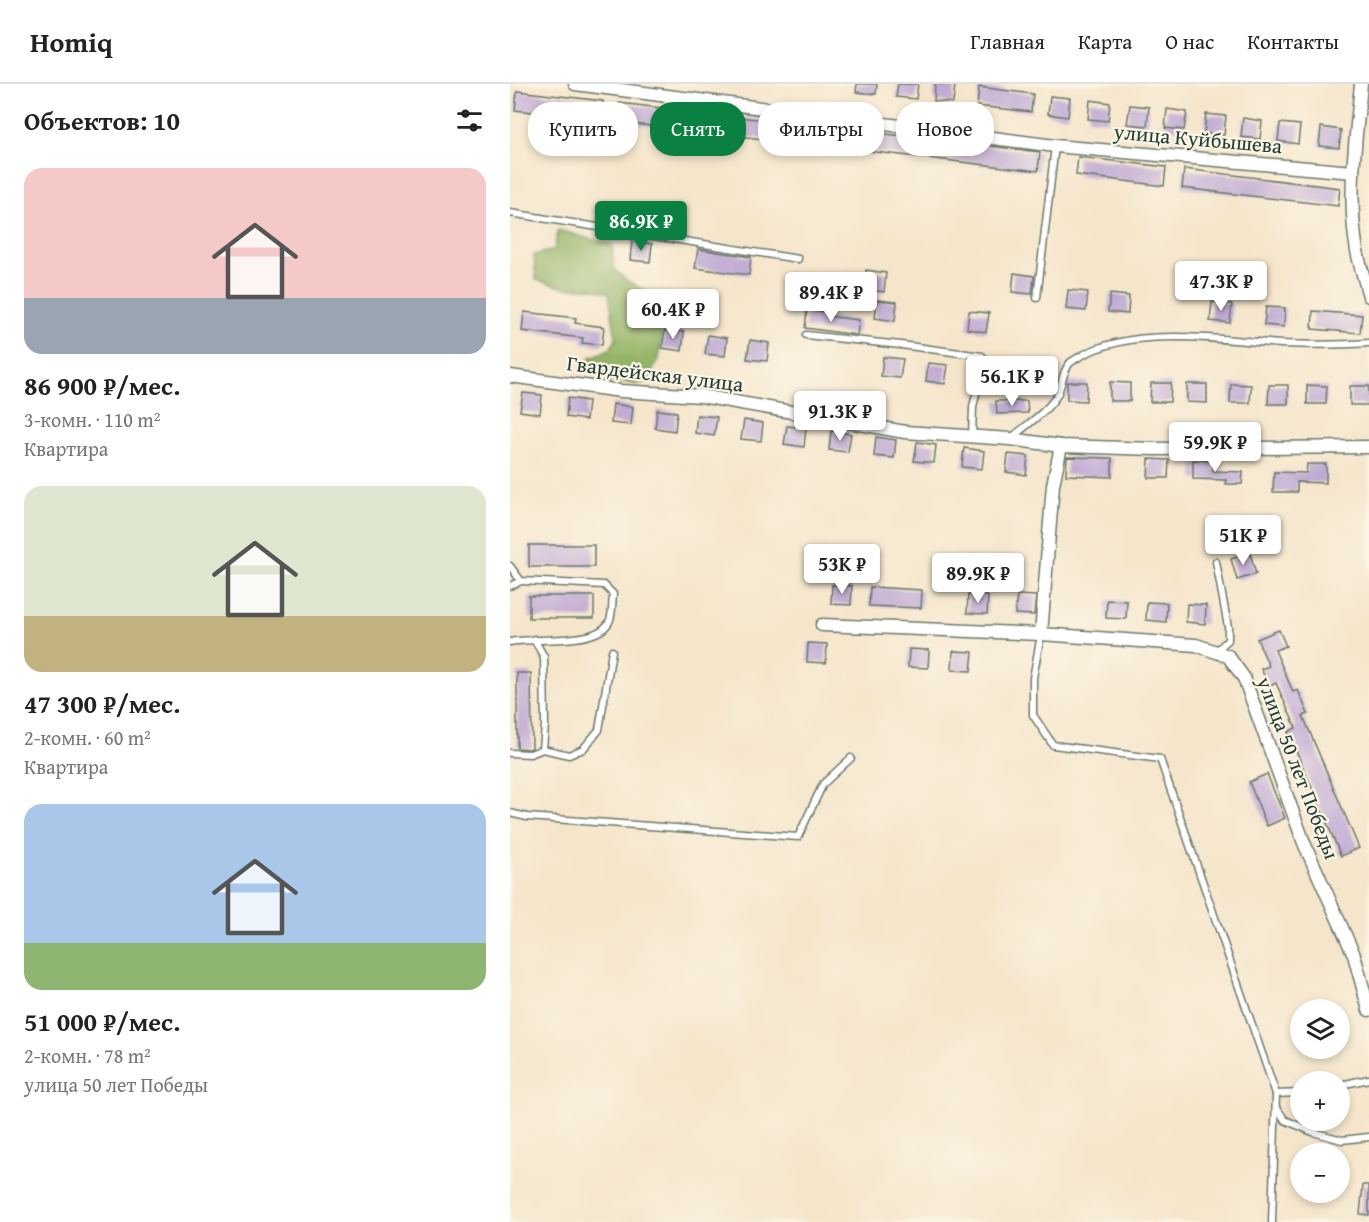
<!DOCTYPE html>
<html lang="ru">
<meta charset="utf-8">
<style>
:root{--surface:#fff;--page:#f2f2f2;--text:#222;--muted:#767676;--line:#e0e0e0;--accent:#0b8043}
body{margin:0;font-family:"Gentium Book Plus",serif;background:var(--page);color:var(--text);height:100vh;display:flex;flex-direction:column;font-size:22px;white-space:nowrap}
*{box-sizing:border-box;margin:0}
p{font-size:20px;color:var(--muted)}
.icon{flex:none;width:33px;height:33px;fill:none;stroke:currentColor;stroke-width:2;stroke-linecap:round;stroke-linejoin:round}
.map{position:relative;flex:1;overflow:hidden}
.sheet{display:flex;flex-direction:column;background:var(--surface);width:510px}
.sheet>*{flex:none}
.guide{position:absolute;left:18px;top:18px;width:570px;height:54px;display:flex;gap:12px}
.fabs{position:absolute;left:780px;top:915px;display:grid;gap:12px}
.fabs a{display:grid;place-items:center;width:60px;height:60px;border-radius:50%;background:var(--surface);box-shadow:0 3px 9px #0003;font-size:30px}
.price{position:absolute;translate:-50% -51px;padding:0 14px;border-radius:6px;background:#fff;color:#222;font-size:20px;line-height:39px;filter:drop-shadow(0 2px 3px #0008)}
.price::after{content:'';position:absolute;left:50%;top:36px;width:18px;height:14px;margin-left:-9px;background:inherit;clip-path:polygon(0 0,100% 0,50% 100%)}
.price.on{background:var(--accent);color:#fff}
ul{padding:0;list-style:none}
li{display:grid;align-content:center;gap:12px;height:318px;padding:0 24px}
li span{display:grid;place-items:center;height:186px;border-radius:18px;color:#555}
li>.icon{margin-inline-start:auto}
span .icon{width:108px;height:108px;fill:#fffc;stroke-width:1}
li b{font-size:26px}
h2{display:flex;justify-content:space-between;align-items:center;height:72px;padding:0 24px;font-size:26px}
.tag{padding:0 21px;border-radius:24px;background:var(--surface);box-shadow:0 3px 9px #0003;font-size:21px;line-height:54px}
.tag.on{background:var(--accent);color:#fff}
header{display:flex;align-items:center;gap:36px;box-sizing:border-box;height:84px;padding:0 30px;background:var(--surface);border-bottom:2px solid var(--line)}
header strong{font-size:28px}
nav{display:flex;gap:33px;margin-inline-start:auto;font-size:21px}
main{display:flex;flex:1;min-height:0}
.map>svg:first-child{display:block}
</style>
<header>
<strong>Homiq</strong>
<nav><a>Главная</a><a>Карта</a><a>О нас</a><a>Контакты</a></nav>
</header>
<main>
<section class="sheet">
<h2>Объектов: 10<svg class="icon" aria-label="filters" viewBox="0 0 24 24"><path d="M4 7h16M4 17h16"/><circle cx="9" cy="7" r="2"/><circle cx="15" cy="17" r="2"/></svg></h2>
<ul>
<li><span style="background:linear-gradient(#f6c9c9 70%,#9aa5b1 0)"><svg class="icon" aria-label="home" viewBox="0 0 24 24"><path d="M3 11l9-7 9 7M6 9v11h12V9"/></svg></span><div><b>86 900 ₽/мес.</b><p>3-комн. · 110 m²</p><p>Квартира</p></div></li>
<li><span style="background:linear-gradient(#dfe7d0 70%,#c2b280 0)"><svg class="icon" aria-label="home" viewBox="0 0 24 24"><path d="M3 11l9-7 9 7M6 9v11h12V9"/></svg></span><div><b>47 300 ₽/мес.</b><p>2-комн. · 60 m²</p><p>Квартира</p></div></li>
<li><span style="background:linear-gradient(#a9c7e8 75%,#8fb573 0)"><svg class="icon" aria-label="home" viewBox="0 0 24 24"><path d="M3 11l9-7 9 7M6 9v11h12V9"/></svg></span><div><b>51 000 ₽/мес.</b><p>2-комн. · 78 m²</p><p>улица 50 лет Победы</p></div></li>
</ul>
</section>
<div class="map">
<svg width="859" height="1138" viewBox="0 0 859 1138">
<rect width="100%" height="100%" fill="#fcf5e5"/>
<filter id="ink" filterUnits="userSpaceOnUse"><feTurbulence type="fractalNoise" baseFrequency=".0167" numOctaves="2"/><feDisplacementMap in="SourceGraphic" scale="12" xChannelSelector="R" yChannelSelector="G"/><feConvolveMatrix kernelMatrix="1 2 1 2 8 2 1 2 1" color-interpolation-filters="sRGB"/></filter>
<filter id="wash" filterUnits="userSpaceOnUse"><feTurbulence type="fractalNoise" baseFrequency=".008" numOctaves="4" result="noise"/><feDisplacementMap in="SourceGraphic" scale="24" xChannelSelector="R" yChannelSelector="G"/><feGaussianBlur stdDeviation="1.35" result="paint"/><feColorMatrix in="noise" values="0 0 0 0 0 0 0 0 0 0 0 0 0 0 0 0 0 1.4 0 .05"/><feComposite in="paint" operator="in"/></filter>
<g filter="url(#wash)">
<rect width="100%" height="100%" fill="#f5e5cb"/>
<polygon fill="#94b568" stroke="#5a794e" stroke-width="1.5" points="48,146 102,161 104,185 116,196 141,210 154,236 149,275 136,298 124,300 89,293 79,274 100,265 106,256 99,209 82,204 56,204 26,196 24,171 44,166"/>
<g id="blocks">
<g fill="#c1abd4">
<polygon points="347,0 367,0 366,10 346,8"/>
<polygon points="388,0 408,0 406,15 386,13"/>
<polygon points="425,0 445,1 443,19 424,17"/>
<polygon points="469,3 523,10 521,28 467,22"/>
<polygon points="7,7 93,17 91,36 5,26"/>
<polygon points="540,12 560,14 558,33 538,30"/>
<polygon points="580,16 600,19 598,37 578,35"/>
<polygon points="109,19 530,68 528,87 107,38"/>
<polygon points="620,21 639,23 637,42 617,40"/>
<polygon points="657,25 677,28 674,46 655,44"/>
<polygon points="696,30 716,32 714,51 694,49"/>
<polygon points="733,34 752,37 750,55 731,53"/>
<polygon points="770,39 790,41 788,60 768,57"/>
<polygon points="811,43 831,46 829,64 809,62"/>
<polygon points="568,73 656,83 654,102 566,91"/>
<polygon points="674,85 830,104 828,122 672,104"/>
<polygon points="122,157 142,160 140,178 120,176"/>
<polygon points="188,165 241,173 239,191 185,184"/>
<polygon points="356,186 376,189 374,208 354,205"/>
<polygon points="504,189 524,192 522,210 502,208"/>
<polygon points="558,206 578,208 576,227 556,225"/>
<polygon points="600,210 619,212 618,230 598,228"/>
<polygon points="367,216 387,218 385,237 365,234"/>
<polygon points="702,218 722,220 720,239 700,237"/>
<polygon points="756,223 775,224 774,243 754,241"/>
<polygon points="297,226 317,228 316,232 349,236 347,251 295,244"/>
<polygon points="459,227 479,229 476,248 457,245"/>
<polygon points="803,227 852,231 850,249 802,245"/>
<polygon points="14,228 66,234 65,239 94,243 92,261 72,259 73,254 12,247"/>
<polygon points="155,246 174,248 172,267 152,264"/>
<polygon points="198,251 217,254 215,272 195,270"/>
<polygon points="240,256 259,259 257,277 237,275"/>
<polygon points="373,273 393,275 390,294 371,292"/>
<polygon points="418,279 438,281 435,300 416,297"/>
<polygon points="557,298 577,298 576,317 557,316"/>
<polygon points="600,298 620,299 620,317 600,317"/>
<polygon points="641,299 661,299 660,318 640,318"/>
<polygon points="677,300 697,300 697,319 677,318"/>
<polygon points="721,300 741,301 740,319 720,319"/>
<polygon points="759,301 778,301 778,320 758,320"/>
<polygon points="797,301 817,302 816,320 797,320"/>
<rect x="840" y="302" width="19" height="19"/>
<polygon points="13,309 32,311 30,330 10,327"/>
<polygon points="58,314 78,317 76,336 56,333"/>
<polygon points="486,317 517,317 518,329 487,330"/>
<polygon points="103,320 123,323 121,341 101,339"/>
<polygon points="147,326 167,328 165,347 145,344"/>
<polygon points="187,331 207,333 204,352 185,349"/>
<polygon points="234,336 253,339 251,357 231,355"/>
<polygon points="277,342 296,344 294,363 274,360"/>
<polygon points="321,347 341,350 338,368 319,366"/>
<polygon points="366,353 386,356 384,374 364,372"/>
<polygon points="407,358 426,361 424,379 404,377"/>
<polygon points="454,364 474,367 472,385 452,383"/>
<polygon points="498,370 518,372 516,391 496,388"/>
<polygon points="557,373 602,374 602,393 556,391"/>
<polygon points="639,375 659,376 658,394 638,394"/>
<polygon points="683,376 703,377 703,387 733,388 732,400 716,400 716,396 683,395"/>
<polygon points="797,380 816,380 816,399 787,398 787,408 763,408 764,388 796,389"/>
<rect x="19" y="461" width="65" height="22"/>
<polygon points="740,469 746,490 727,496 721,475"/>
<polygon points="322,501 342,502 341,521 321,520"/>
<polygon points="360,503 412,506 411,524 359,522"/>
<polygon points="458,511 478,512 477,530 457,529"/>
<polygon points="507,511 526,512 524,531 505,530"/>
<rect x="19" y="512" width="65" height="22"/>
<polygon points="597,516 617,517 616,535 596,534"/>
<polygon points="637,518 657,519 656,538 636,536"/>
<polygon points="677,520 696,521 695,540 676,538"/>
<polygon points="769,546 776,562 765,566 783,608 788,606 798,630 793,632 849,764 831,772 778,648 786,644 766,599 759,602 751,585 759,582 747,555"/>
<polygon points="298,559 317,560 316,579 297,578"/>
<polygon points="399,565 419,566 418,584 398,583"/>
<polygon points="443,567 463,568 461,587 442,586"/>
<polygon points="7,589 21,589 22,664 19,665 7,664"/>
<polygon points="757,690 775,734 757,742 739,698"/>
<polygon points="853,1101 859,1101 859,1131 850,1130"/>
</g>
</g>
</g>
<g filter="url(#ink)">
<use href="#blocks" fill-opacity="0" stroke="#6a7869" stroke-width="1.5"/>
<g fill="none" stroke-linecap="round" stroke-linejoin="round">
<g stroke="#6a7869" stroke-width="9">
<g id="service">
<polyline points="0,129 288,175"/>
<polyline points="527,214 545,62"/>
<polyline points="296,251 391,261 472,272 471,289 463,323 462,353"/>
<path d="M 500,355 C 514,343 538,327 547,311 C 552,301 553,285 561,278 C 616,239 709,256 772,260 C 801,261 830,261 859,259"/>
<polyline points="706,478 718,543 718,556 706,567"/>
<path d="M 0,482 L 11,497 L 94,501 L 103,510 C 102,518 103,531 99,538 C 87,562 23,553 0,558"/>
<polyline points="0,502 11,497"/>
<polyline points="531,551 523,594 523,631 543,661 650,675 766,1010 762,1138"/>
<polyline points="33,665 59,671 73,665 89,646 102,567"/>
<polyline points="0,669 20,670 33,665 35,641 34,573 24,555"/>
<polyline points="0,729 17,733 288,753 313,700 341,674"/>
<polyline points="830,1001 859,995"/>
<polyline points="766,1010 790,1009"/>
<polyline points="766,1023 775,1036 803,1048 832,1056 859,1053"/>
</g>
</g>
<g stroke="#6a7869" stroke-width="15">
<g id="minor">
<polyline points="65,0 545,62 843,88"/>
<path d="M 851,0 C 846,55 837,112 847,167 C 850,182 855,197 859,212"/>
<polyline points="0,292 111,307 191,312 395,348 500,355 551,362 645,365 859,363"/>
<polyline points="312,541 531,550 686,561 718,572 734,594 794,759 844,871 859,926"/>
<polyline points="531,550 543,401 551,362"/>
</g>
</g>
<use href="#service" stroke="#fff" stroke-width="6"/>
<use href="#minor" stroke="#fff" stroke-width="12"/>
</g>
</g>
<g text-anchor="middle" stroke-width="4.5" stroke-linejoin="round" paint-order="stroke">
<g font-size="21" fill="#1f3d34" stroke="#fcf5e5">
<text transform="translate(688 55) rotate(5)" y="7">улица Куйбышева</text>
<text transform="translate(145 290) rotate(7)" y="7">Гвардейская улица</text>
<text transform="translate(788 684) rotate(69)" y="7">улица 50 лет Победы</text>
</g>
</g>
</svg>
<div class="fabs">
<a><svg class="icon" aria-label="layers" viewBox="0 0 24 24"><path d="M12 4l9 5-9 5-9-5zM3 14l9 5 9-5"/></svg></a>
<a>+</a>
<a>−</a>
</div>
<b class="price on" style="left:131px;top:168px">86.9K ₽</b>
<b class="price" style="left:711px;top:228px">47.3K ₽</b>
<b class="price" style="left:321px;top:239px">89.4K ₽</b>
<b class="price" style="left:163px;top:256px">60.4K ₽</b>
<b class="price" style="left:502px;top:323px">56.1K ₽</b>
<b class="price" style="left:330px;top:358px">91.3K ₽</b>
<b class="price" style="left:705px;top:389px">59.9K ₽</b>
<b class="price" style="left:733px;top:482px">51K ₽</b>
<b class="price" style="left:332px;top:511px">53K ₽</b>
<b class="price" style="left:468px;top:520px">89.9K ₽</b>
<div class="guide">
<a class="tag">Купить</a>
<a class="tag on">Снять</a>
<a class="tag">Фильтры</a>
<a class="tag">Новое</a>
</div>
</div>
</main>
